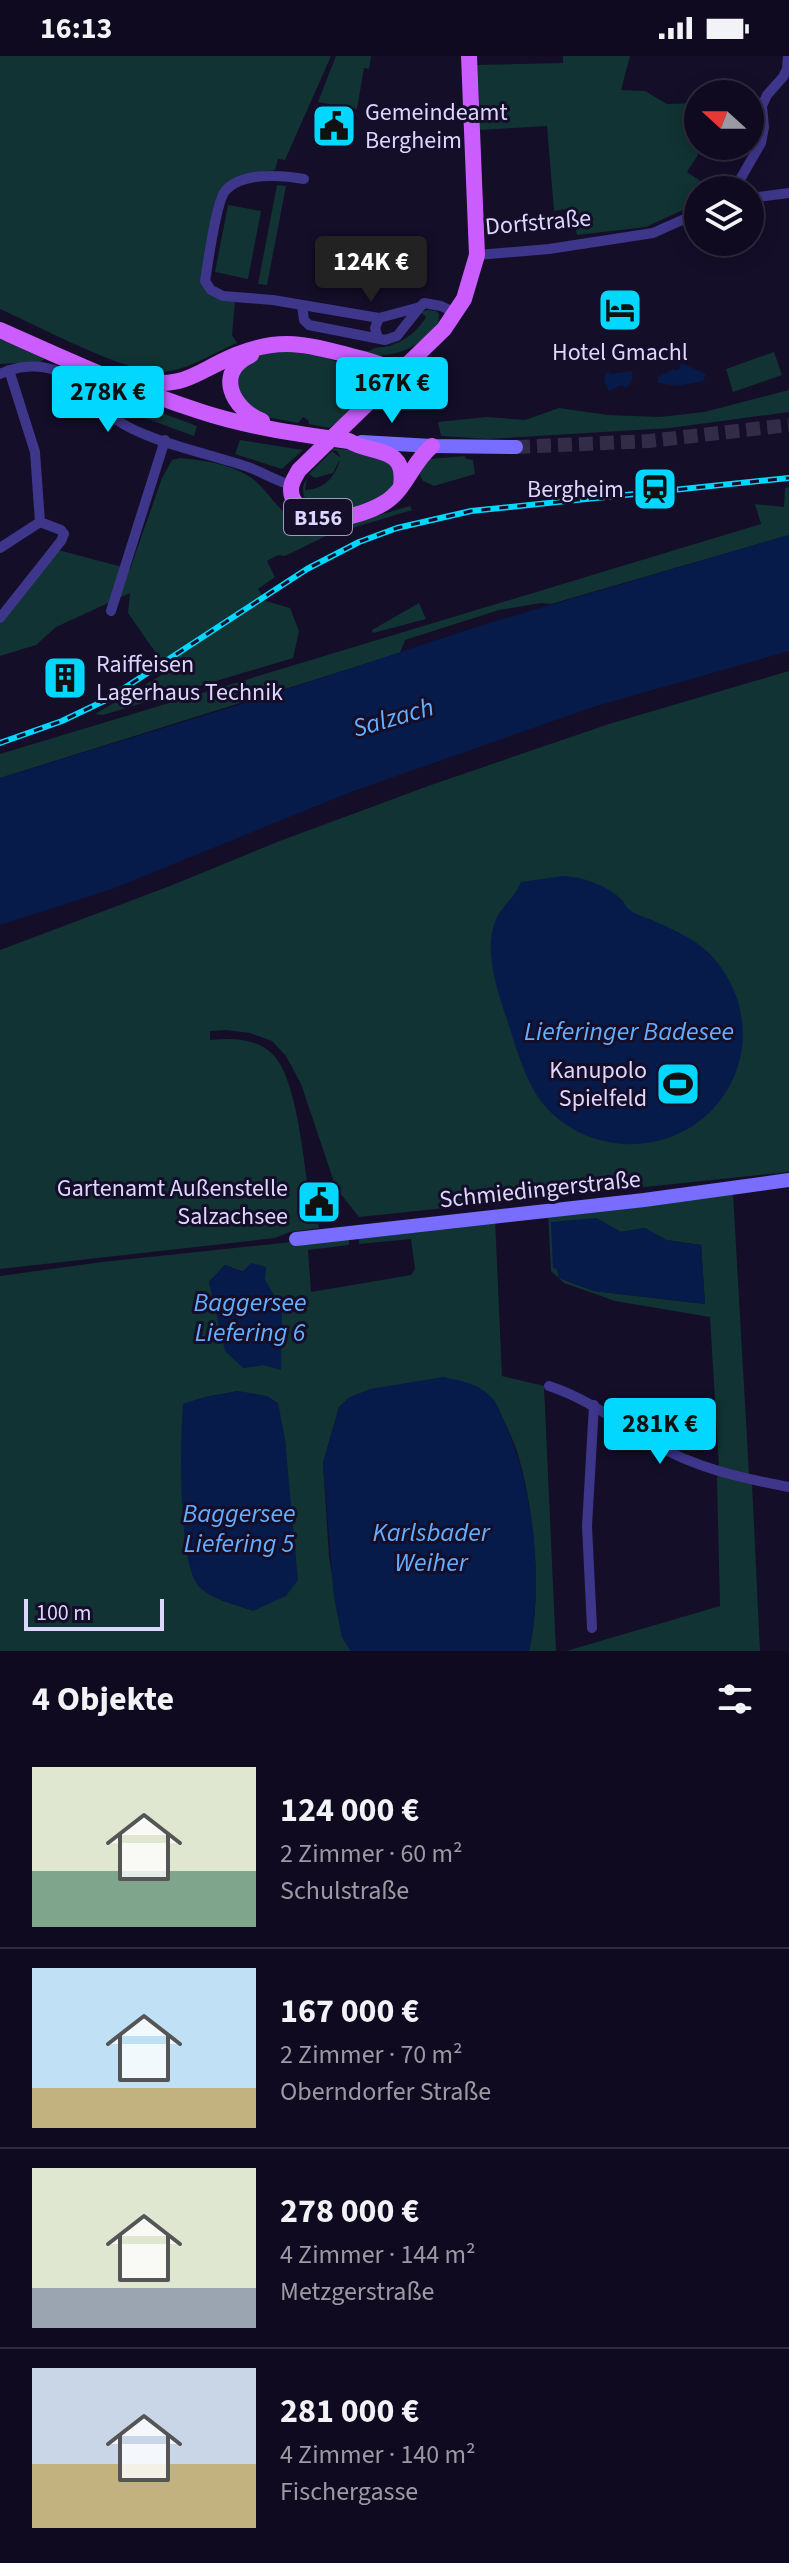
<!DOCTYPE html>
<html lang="de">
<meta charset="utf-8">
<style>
:root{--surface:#0f0a1f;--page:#1d182c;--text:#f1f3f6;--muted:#9b9aa4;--line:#2f2b3d;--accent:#02d8ff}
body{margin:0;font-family:"Source Sans 3",sans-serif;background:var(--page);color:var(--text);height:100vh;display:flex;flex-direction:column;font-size:30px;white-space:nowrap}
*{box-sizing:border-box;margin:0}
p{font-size:26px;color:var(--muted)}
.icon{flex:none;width:44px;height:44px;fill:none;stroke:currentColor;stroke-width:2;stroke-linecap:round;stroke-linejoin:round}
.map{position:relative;height:1595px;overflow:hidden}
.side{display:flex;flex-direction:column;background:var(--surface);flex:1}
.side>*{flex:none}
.needle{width:52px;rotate:291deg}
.tools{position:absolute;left:684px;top:24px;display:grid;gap:16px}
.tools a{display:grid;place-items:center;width:80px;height:80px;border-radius:50%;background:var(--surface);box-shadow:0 4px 20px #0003,0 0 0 2px var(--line);font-size:40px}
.scale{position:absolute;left:24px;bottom:20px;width:140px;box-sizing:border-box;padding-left:8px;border:4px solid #ddd6ff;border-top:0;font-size:22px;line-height:28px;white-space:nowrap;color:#ddd6ff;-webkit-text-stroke:6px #140e29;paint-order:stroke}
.price{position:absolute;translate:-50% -68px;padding:0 18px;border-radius:8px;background:var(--accent);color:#111;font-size:26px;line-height:52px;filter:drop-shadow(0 2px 4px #0008)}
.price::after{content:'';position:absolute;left:50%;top:48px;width:24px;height:18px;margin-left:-12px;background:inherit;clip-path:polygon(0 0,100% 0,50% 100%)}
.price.active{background:#222;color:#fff}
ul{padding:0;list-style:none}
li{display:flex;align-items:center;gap:24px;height:200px;padding:0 32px}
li+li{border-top:2px solid var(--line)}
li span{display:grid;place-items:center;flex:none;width:224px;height:160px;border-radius:0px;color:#555}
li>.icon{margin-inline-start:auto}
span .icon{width:96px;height:96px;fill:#fffc;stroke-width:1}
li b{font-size:34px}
h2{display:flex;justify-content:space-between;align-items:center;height:96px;padding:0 32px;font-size:34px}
.status{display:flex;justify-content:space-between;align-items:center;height:56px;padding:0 40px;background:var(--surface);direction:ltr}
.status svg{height:22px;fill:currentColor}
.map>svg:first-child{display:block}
</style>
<div class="status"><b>16:13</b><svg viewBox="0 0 49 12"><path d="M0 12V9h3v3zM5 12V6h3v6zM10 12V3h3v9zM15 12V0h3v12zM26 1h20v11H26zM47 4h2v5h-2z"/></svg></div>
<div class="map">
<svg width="789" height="1595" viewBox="0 0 789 1595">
<rect width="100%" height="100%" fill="#140e29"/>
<g fill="#133" fill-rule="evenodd">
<path d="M 0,0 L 331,0 L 285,104 L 278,103 L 275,114 L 246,119 L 226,130 L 203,230 L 235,245 L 232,279 L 237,287 C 213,297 189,314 162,316 C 130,319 34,268 0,253 Z"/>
<polygon points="336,0 371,0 369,13 364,12 357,53 318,46"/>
<polygon points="563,0 630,0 621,34 645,35 667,48 698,47 698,90 707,90 701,94 687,116 705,128 707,134 698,134 698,147 646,171 577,179 572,158 566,153 554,155 547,70 480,74 477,9 563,7"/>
<polygon points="277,129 286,130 267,229 258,228"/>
<polygon points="228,149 261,155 248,223 215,216"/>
<path d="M 427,254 L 436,255 L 439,258 L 438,272 C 379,327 342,281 278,285 C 251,287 231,302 207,308 C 214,301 224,297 234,294 C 286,273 317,289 369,295 C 379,289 384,293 394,288 C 408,283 419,273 426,261 L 421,256 Z"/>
<polygon points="0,283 45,303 40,306 0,308"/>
<path d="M 273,295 C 310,295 331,300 362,319 C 370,340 345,361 329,372 L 309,368 L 308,364 L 303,361 L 298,367 L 256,359 L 237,339 L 239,313 L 252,302 Z"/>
<polygon points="774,296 782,319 733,336 726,313"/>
<polygon points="89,324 148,352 197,370 194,380 142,361 88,326"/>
<polygon points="789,334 789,356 670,372 488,383 441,380 438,366 487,361 525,364 559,352 608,359 660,361 704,356"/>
<polygon points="240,384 303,394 282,413 235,398"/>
<path d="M 333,392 L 374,397 L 381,399 L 394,412 C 394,414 394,424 394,425 C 388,450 313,470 304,440 C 302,432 303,429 307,422 L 305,434 C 324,434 336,420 340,403 L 333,417 L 315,422 L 309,418 L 332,395 L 341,402 L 337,395 L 331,394 Z"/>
<polygon points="465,400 466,403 473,404 475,418 434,430 423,425 418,415 430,403"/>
<path d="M 180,402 C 203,404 235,409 253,423 C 265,433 273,446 284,456 C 294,464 308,467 315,478 L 410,450 L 412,454 L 326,480 L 285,500 L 278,499 L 267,505 L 275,521 L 258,533 L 266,545 L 290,552 L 299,575 L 293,602 L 103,659 L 95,658 L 165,617 L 160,603 L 128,557 L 130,537 L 56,571 L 36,589 L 0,600 L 0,566 L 58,494 L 130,513 L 162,422 L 172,404 Z"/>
<polygon points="789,431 789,479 551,548 541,547 499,554 405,584 400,597 0,722 0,698 761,468 755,448 784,451 785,432"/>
<polygon points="419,547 426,563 373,577 372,574"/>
<path d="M 789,615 L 789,1116 L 359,1161 L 336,1132 L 301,1028 L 286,1000 L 272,985 L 250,977 L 226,974 L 210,975 L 210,984 C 230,982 253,982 269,995 C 296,1015 302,1096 308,1129 L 310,1130 L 313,1154 L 316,1154 L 319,1172 L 290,1176 L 275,1182 L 0,1213 L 0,894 L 170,830 L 277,786 L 431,729 L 609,668 Z"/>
<path d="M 733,1137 L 749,1418 L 752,1428 L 760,1595 L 566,1595 L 720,1550 L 717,1423 L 719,1411 L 710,1261 L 615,1245 L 564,1227 L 551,1215 L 548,1158 ZM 596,1162 L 621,1176 L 645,1172 L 666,1184 L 701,1189 L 705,1248 L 594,1235 L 559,1222 L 557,1213 Z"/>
<path d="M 495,1163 L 502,1320 L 544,1330 L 556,1595 L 529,1595 C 542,1540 535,1461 520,1406 C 515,1385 503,1364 494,1344 L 350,1341 L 339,1351 L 323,1407 L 329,1501 L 342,1581 L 351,1595 L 0,1595 L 0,1220 L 102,1206 L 349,1180 L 349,1189 L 308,1194 L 311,1236 L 411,1219 L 415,1213 L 411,1183 L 359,1188 L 358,1179 ZM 225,1209 L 265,1224 L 282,1254 L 263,1309 L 243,1312 L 216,1255 L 209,1226 ZM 238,1335 L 285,1383 L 288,1431 L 183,1348 L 206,1341 Z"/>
</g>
<g fill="#061b4a">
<polygon points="681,307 706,318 703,325 678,330 658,327 658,321 674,313 676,315 680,312"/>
<polygon points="632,315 633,321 628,331 625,332 622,329 609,335 604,325 606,317 610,316 611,318"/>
<polygon points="789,479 789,595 593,651 351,736 112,833 0,869 0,722 245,647 489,567"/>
<path d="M 563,820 C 584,821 607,829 623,845 C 625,848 627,852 630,854 C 636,859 645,861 652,864 C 672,873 693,882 709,897 C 749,938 755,1000 719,1046 C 674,1103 584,1102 540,1044 C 529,1029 521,1007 515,989 C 505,954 481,902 495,866 C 501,850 515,842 521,826 Z"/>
<polygon points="596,1162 621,1176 645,1172 666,1184 701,1189 705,1248 594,1235 559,1222 557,1213 553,1212 551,1166"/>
<polygon points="251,1207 266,1211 265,1224 282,1254 281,1314 263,1309 243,1312 225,1295 209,1226 225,1209 242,1216"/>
<path d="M 443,1321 C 462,1325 478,1327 492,1342 C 499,1350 502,1361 506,1370 C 534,1433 544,1528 529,1595 L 351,1595 L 342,1581 L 334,1542 L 323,1407 L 339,1351 L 350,1341 L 370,1333 Z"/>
<path d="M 238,1335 L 267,1340 L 278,1347 L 285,1383 L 298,1524 L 286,1540 L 253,1555 C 236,1549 208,1543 197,1528 C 178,1501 180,1383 183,1348 L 205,1341 Z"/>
</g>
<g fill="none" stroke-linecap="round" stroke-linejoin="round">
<polyline stroke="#322c49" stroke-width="14" stroke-dasharray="14 7" stroke-linecap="butt" points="516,391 649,385 789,369"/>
<g stroke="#3e368b" stroke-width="10">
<path d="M 304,123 C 282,119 242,116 226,134 C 216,144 208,208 205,225 L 211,234 L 223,240 L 273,244 L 379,262"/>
<polyline points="734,134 761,87 764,71 762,50 767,39 783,21 787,13 788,0"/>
<polyline points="750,142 789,137"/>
<polyline points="477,199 549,193 653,177 698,157"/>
<polyline points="302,249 304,264 309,269 385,284 397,280 420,251"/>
<polyline points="378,282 375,272 379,262 420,251 424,247 441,250 456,257"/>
<polyline points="9,314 35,396 40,466"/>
<path d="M 0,318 C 17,310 37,308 54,314 C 80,323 96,349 117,364 C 146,385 210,398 245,410 C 261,415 275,425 291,429"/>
<polyline points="0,492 40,466 61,474 64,478 61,485 0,562"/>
<polyline points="111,555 165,384"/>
<path d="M 549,1330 C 591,1344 616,1366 653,1387 C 695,1412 741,1422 789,1431"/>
<polyline points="592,1572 587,1470 594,1349"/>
</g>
<g stroke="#786dff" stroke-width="14">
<polyline points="361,386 432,390 516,391"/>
<polyline points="296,1183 644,1144 789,1124"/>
</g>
<g stroke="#cb5dff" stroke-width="16">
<path d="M 0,274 C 65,303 130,333 199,355 C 247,371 298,378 349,385 C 372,399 407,389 401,430"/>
<path d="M 251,299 C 214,316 232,353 262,365"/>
<polyline points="347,304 366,315 382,331"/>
<path d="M 137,326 C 188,332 193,317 236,299 C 279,281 308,288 351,300 C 368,304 383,308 398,316"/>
<path d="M 432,390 C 412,406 406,434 384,447 C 361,461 308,475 293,443 C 288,432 293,424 299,414 L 444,273 L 464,243 L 477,199 L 469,0"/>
</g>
<g stroke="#02d8ff" stroke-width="6">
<polyline id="rail" points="0,687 62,665 106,644 307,513 359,486 397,472 471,455 789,422"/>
</g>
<use href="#rail" stroke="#140e29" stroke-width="3" stroke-dasharray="9" stroke-linecap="butt"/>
</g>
<defs>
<g id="civic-square" transform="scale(2.3)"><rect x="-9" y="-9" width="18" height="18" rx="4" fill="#02d8ff" stroke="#140e29"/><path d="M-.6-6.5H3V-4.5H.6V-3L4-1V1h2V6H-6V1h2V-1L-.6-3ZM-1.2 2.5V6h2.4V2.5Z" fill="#111"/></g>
<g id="hotel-square" transform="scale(2.3)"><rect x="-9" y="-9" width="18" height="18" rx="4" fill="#02d8ff" stroke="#140e29"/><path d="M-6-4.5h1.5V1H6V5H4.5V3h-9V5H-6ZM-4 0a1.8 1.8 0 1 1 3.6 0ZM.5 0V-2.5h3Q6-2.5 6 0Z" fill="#111"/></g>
<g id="station-square" transform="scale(2.3)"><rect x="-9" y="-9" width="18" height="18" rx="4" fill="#02d8ff" stroke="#140e29"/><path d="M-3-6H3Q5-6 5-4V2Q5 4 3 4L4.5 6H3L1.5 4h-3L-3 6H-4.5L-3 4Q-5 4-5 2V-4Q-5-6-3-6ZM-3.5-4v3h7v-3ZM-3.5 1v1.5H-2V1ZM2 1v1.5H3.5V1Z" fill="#111"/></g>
<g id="building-square" transform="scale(2.3)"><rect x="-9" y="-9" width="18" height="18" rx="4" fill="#02d8ff" stroke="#140e29"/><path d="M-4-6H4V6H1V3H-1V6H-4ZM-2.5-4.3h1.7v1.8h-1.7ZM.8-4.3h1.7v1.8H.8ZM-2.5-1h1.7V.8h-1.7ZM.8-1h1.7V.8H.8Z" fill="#111"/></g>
<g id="stadium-square" transform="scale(2.3)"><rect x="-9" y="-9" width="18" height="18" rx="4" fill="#02d8ff" stroke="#140e29"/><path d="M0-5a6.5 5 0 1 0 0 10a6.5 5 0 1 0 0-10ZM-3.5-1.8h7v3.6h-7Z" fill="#111"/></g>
</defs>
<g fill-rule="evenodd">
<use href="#civic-square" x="334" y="70"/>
<use href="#hotel-square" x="620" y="254"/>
<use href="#station-square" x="655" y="433"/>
<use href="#building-square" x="65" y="622"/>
<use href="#stadium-square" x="678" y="1028"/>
<use href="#civic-square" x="319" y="1146"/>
</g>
<g text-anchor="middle" stroke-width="6" stroke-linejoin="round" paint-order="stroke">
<rect fill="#140e29" stroke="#a19abf" stroke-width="2" x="284" y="443" width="68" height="36" rx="6"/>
<g font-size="22" font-weight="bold" fill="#ddd6ff">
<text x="318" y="469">B156</text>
</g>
<g font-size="24" fill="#ddd6ff" stroke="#140e29" text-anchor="end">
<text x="365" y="64" text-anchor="start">Gemeindeamt<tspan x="365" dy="28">Bergheim</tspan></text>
<text x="620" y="304" text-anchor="middle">Hotel Gmachl</text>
<text x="624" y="441">Bergheim</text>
<text x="96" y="616" text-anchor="start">Raiffeisen<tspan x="96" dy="28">Lagerhaus Technik</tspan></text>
<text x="647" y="1022">Kanupolo<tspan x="647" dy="28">Spielfeld</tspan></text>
<text x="288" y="1140">Gartenamt Außenstelle<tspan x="288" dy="28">Salzachsee</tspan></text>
</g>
<g font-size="24" fill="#ddd6ff" stroke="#140e29">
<text transform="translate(538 166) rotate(-5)" y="8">Dorfstraße</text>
<text transform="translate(540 1133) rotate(-6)" y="8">Schmiedingerstraße</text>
</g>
<g font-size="26" font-style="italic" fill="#64afff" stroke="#140e29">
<text transform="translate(393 661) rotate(-16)" y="9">Salzach</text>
<text x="629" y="984">Lieferinger Badesee</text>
<text x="250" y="1255">Baggersee<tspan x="250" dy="30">Liefering 6</tspan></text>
<text x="239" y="1466">Baggersee<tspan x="239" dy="30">Liefering 5</tspan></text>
<text x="431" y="1485">Karlsbader<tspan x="431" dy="30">Weiher</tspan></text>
</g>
</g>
</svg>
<div class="tools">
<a><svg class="needle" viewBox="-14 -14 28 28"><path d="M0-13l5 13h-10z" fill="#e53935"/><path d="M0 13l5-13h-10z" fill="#9b9aa4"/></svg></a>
<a><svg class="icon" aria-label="layers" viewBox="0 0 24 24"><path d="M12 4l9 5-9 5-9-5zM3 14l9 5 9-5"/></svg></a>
</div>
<div class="scale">100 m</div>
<b class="price active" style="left:371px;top:248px">124K €</b>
<b class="price" style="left:392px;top:369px">167K €</b>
<b class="price" style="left:108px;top:378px">278K €</b>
<b class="price" style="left:660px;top:1410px">281K €</b>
</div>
<section class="side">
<h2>4 Objekte<svg class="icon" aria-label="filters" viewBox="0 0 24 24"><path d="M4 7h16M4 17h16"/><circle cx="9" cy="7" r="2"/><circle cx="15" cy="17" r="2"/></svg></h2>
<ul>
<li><span style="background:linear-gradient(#dfe7d0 65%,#7fa58c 0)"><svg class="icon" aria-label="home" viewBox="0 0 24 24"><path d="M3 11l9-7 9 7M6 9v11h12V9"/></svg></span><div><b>124 000 €</b><p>2 Zimmer · 60 m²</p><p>Schulstraße</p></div></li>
<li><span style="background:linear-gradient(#bfe0f5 75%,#c2b280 0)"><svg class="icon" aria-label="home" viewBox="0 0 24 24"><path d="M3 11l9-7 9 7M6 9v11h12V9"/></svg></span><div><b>167 000 €</b><p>2 Zimmer · 70 m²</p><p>Oberndorfer Straße</p></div></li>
<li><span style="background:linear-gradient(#dfe7d0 75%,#9aa5b1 0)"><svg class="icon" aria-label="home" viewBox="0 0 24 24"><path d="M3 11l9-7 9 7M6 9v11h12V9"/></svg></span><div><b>278 000 €</b><p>4 Zimmer · 144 m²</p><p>Metzgerstraße</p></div></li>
<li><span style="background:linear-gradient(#c9d6e8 60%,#c2b280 0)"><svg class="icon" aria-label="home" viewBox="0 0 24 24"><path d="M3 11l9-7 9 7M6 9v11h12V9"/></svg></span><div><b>281 000 €</b><p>4 Zimmer · 140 m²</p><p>Fischergasse</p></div></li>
</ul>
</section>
